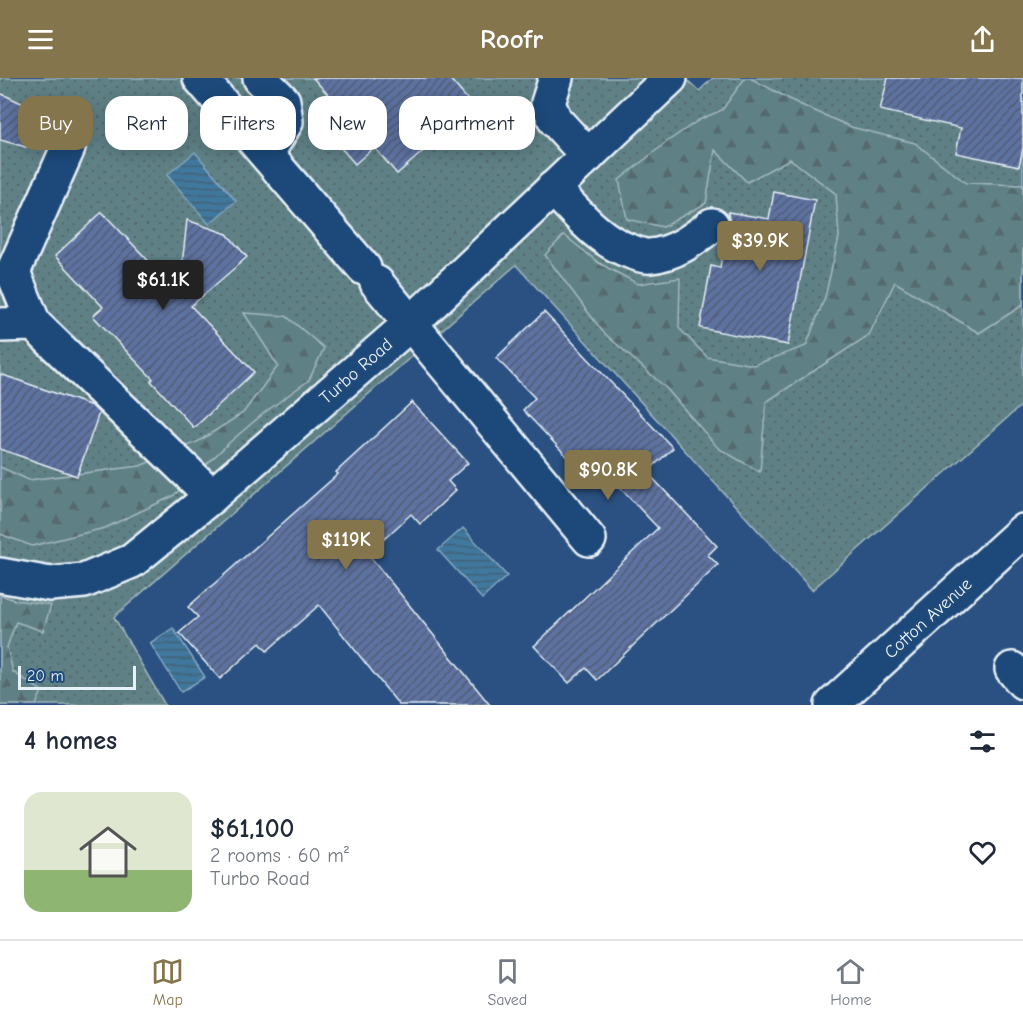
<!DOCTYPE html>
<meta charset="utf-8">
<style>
:root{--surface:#fff;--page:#f6f6f7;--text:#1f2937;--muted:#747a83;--line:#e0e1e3;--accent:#84754c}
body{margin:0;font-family:"Comic Neue",sans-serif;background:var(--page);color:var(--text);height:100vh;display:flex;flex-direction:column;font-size:22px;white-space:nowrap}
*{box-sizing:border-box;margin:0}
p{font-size:20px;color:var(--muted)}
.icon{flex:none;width:33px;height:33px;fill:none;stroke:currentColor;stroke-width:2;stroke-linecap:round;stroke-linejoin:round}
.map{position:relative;height:627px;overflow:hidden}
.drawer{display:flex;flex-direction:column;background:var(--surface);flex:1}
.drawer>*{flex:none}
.guide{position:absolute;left:18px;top:18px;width:600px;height:54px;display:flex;gap:12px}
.scale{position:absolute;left:18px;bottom:15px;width:118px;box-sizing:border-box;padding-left:6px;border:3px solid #e8f1f8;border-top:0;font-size:16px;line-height:21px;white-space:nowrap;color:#e8f1f8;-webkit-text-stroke:4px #1f4a7a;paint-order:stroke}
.price{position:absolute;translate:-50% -51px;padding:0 14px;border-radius:6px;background:var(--accent);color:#fff;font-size:20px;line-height:39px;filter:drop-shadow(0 2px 3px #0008)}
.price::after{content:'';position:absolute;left:50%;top:36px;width:18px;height:14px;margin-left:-9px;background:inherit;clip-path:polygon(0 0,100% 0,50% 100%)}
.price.on{background:#222;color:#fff}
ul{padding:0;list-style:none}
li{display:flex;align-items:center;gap:18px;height:150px;padding:0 24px}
li span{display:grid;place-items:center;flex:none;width:168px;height:120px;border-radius:18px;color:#555}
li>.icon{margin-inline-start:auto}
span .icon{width:72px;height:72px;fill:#fffc;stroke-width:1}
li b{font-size:26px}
h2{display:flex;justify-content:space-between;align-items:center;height:72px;padding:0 24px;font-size:26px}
.chip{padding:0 21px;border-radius:18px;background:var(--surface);box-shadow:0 3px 15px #0003;font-size:21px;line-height:54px}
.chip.on{background:var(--accent);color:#fff}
header{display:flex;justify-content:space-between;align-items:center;height:78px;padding:0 24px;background:var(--accent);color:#fff;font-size:27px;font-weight:700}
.dock{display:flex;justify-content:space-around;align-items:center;height:84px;border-top:2px solid var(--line);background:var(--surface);font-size:16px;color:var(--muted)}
.dock a{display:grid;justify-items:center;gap:3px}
.dock .on{color:var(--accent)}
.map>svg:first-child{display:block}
</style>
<header><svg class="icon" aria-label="menu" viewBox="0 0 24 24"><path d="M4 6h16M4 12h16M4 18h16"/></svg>Roofr<svg class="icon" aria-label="share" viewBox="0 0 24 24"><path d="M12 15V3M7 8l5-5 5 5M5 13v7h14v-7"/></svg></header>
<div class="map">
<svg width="1023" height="627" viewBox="0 0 1023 627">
<defs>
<pattern id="grass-dots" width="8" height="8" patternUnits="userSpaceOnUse" patternTransform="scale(1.5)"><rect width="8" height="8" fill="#5f8186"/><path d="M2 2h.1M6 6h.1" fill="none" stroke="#556a6e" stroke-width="1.8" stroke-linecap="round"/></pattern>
<pattern id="forest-firs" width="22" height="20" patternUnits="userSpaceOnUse" patternTransform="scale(1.5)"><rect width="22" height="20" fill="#5f8186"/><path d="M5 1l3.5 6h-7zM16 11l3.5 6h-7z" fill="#556a6e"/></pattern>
<pattern id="water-rules" width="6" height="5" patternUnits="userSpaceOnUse" patternTransform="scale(1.5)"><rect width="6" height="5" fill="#40779d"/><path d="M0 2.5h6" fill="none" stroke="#436074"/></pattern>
<pattern id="building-hatch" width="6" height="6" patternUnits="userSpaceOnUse" patternTransform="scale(1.5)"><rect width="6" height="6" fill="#5d72a1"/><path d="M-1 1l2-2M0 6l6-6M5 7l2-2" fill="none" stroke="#525d76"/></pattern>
</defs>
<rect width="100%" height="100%" fill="#2a5181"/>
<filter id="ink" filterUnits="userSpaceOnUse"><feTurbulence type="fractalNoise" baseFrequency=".0167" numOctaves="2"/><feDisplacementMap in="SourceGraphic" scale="12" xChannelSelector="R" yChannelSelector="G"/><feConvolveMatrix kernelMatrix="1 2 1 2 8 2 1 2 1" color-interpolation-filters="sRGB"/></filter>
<g filter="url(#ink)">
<polygon fill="url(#grass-dots)" stroke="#a4b9bf" stroke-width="1.5" points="0,0 685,0 699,13 713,0 1023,0 1023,326 812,512 516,187 114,539 165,627 0,627"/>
<g fill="url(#forest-firs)" stroke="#a4b9bf" stroke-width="1.5">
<polygon points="745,0 750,0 799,26 851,49 915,65 966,105 1023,107 1023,227 979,255 895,204 869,257 766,324 760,394 718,370 666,310 603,254 545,177 564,157 599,185 638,206 680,200 679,250 707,279 754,287 806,268 825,219 839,159 836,116 790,81 747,104 715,72 706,125 663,149 627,141 619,102 668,63 699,42 722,32"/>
<polygon points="244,235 286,238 324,270 309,302 264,335 230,364 173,418 105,450 32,468 0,456 0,389 29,402 140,388 199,363 243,335 278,288"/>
<polygon points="0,517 15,522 51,527 43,553 16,544 7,569 13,594 42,613 36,627 0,627"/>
</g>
<g fill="url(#water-rules)" stroke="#83a8c1" stroke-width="1.5">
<polygon points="195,74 236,123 209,146 167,97"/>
<polygon points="463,450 507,498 482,521 438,472"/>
<polygon points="173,550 205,599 181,614 150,565"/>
</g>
<g fill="url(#building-hatch)" stroke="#e8f1f8" stroke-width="1.5">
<polygon points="313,0 449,0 474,29 397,96 374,69 355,86 322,48 341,31"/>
<polygon points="888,0 1023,0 1023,70 1019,88 956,75 961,50 880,32"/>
<polygon points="0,15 45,36 32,65 29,63 26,69 0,62"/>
<polygon points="774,114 815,122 788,267 700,250 711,188 720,190 724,161 730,153 728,134 769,141"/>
<polygon points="102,134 179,215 187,142 227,156 247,179 191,228 254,294 194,350 151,303 153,301 93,238 103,229 55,178"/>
<polygon points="544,234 673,370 647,394 717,468 708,477 718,487 597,602 586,590 569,605 534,568 658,450 590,378 578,390 523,332 535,320 496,280"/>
<polygon points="0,296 92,328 99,335 77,398 0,371"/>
<polygon points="412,324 468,385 448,403 456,412 420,446 411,436 368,476 490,627 399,627 319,527 267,573 260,565 220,601 179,555 198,539 188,529 338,396 336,394"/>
</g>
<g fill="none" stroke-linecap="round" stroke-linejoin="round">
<g stroke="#e8f1f8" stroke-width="38">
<g id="minor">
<polyline points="200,0 364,190"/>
<polyline points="260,0 283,23 286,44 267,75"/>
<polyline points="556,0 548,25 555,42 588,78"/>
<polyline points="68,70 13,194 34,246 212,418"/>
<path d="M 553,110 C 577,135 599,163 632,174 C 638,176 644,179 650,178 C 674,176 693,162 712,147"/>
<polyline points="377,205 589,461"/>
<polyline points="0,247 34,246"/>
<polyline points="0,497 50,506 84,503 132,483 212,418 411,245 670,0"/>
<polyline points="1012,591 1023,604"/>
</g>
</g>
<g stroke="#e8f1f8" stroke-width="38">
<polyline id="major" points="832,627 1023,453"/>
</g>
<use href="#minor" stroke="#1f4a7a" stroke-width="33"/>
<use href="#major" stroke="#1f4a7a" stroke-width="33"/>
</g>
</g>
<g text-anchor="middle" stroke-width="6" stroke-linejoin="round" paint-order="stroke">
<g font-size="18" fill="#e8f1f8" stroke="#1f4a7a">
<text transform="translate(356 293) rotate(-41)" y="6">Turbo Road</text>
<text transform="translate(928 540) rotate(-42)" y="6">Cotton Avenue</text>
</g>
</g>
</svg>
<div class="scale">20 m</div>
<b class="price" style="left:760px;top:194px">$39.9K</b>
<b class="price on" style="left:163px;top:233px">$61.1K</b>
<b class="price" style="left:608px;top:423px">$90.8K</b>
<b class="price" style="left:346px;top:493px">$119K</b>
<div class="guide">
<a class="chip on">Buy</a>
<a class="chip">Rent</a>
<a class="chip">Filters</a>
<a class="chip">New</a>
<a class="chip">Apartment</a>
</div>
</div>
<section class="drawer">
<h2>4 homes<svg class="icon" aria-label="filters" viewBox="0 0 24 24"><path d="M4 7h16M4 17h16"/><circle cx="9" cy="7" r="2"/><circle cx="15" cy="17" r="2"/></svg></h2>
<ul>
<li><span style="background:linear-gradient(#dfe7d0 65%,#8fb573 0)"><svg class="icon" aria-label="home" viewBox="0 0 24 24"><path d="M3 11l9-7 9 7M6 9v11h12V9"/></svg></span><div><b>$61,100</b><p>2 rooms · 60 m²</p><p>Turbo Road</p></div><svg class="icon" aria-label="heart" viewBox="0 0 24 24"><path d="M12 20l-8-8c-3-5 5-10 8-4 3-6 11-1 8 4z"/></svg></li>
</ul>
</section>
<nav class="dock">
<a class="on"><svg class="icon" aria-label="map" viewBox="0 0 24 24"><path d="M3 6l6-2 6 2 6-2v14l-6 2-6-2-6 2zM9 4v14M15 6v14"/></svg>Map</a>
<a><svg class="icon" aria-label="saved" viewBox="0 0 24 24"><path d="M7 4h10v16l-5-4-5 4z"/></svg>Saved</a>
<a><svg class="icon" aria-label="home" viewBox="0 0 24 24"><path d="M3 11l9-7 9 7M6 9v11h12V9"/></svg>Home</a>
</nav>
